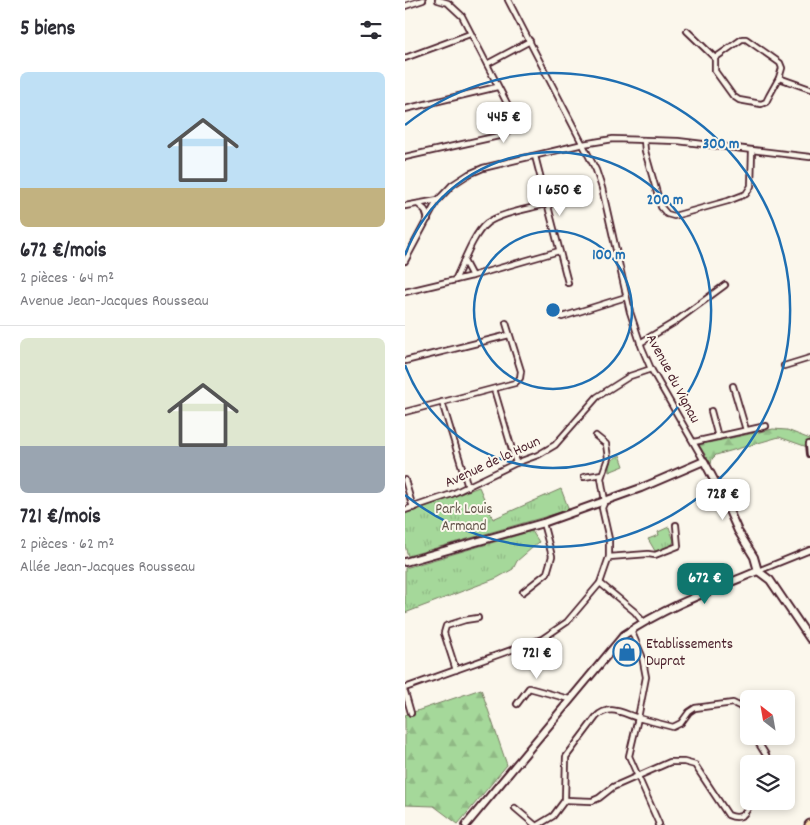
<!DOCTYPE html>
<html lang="fr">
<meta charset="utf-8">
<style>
:root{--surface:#fff;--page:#f7f7f7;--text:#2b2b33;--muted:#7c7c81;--line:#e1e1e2;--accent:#0f766e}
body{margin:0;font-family:Dekko,sans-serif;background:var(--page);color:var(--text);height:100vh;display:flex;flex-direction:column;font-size:19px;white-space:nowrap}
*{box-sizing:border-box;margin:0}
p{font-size:16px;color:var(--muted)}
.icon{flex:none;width:28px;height:28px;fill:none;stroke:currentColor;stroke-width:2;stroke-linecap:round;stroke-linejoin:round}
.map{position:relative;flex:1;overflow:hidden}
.details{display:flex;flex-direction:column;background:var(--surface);width:405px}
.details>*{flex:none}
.needle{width:32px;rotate:329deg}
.tools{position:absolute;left:335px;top:690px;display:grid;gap:10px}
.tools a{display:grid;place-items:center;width:55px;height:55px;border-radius:8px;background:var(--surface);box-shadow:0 2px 8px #0003;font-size:25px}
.price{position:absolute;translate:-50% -42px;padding:0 11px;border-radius:10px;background:#fff;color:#222;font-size:16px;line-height:32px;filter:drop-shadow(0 1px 2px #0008)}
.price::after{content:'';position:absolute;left:50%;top:30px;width:15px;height:11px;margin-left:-8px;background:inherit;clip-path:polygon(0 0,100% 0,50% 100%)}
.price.active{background:var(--accent);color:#fff}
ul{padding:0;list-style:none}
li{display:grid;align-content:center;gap:10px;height:265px;padding:0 20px}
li+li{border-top:1px solid var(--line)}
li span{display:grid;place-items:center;height:155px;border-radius:8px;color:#555}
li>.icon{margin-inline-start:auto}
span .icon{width:90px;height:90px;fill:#fffc;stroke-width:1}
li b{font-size:21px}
h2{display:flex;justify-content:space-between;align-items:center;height:60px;padding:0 20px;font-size:21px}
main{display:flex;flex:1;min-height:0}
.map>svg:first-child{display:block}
</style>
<main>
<section class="details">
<h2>5 biens<svg class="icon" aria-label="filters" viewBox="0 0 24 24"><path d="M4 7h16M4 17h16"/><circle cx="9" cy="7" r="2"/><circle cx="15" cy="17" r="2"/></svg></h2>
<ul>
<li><span style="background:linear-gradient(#bfe0f5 75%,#c2b280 0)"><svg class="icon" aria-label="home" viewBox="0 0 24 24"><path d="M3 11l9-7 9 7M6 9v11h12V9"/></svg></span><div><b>672 €/mois</b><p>2 pièces · 64 m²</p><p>Avenue Jean-Jacques Rousseau</p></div></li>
<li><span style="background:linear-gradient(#dfe7d0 70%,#9aa5b1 0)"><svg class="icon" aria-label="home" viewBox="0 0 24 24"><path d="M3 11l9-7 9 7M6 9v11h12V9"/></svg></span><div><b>721 €/mois</b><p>2 pièces · 62 m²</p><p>Allée Jean-Jacques Rousseau</p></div></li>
</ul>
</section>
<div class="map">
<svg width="405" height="825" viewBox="0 0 405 825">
<defs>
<pattern id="grass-tufts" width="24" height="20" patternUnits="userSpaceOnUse" patternTransform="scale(1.25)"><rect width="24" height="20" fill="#a5d89a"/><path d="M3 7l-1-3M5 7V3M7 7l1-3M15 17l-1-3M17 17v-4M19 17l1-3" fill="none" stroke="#90b985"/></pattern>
<pattern id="forest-firs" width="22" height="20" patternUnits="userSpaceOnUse" patternTransform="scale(1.25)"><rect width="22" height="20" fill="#a5d89a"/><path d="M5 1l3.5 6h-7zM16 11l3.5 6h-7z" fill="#90b985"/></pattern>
</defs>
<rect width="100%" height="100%" fill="#fbf7ec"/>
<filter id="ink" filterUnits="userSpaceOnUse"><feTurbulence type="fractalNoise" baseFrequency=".02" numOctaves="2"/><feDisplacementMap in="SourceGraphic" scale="10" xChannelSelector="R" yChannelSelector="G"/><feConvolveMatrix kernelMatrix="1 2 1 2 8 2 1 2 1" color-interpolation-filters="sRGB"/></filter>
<g filter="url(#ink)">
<g fill="url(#grass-tufts)" stroke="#787c62">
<path d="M 215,455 L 219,466 L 204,472 C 203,463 207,459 215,455 Z"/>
<polygon points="74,487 88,519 156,489 164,510 3,556 0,546 0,514"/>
<path d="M 264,527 L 269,541 C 265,549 258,552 250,551 L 243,539 L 254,535 L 253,532 Z"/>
<polygon points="127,531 134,542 112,561 108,569 92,578 0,613 0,568"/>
</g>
<g fill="url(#forest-firs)" stroke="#787c62">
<polygon points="368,429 382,430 405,439 405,448 374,437 311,455 307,459 306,464 294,445"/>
<polygon points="76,689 102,765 53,824 29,806 0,805 0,715"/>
</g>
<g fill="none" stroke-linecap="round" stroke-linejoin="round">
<g stroke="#4a1f2b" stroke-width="8">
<g id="street">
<polyline points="103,0 191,170 197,188 225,312 237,348 246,369 299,461"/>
<polyline points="0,6 18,0"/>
<polyline points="282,31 310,58"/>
<polygon points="337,39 341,39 375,63 377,68 374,78 364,96 361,102 356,104 334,100 328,96 310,71 310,58"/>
<polyline points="0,58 65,34"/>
<polyline points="82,64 125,41"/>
<polyline points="374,78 405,89"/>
<polyline points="0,109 92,87"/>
<polyline points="239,140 240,151 256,207 262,214 269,216 323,201 341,194 346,186 347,151"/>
<polyline points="130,156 163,283"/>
<path d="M 0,157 L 98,135 C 107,130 109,124 108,115 L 57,16 L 43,3 L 33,0"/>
<polyline points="13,204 20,210 23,219"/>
<polyline points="0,206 33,200 47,185 64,174 78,168 178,144 208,139 273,141 405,157"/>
<polyline points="0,261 32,201"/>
<polyline points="59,261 67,276"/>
<path d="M 50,280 C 58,264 68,234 82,223 C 96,213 124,209 141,204"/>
<polyline points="0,292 67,276 154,251"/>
<polyline points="157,317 221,297"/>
<polyline points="235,343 270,322 320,285"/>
<polyline points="0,361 104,335"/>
<polyline points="379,366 405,358"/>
<polyline points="328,386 341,430"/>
<polyline points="89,389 111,463"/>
<polyline points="37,402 63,487"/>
<polyline points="306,411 313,437"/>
<polyline points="0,412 110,383 115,378 116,371 101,323"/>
<polyline points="289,442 361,426"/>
<polyline points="404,444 405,454"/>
<polyline points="179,477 197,474"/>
<polyline points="0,480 8,508"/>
<polyline points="0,510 47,494 111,463 133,455 150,445 192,397 225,376 246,369"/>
<polyline points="204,557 243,554 250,555 273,546 271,525"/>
<polyline points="353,571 405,550"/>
<polyline points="195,583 230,612 238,622"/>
<polyline points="118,592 142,573 147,556 138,523"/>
<polyline points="51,670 39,633 41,626 60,620 73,618"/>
<polyline points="0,688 137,639 162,622 195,583 204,557 204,539 197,508 200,501 196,478 203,458 201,444 191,436"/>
<polyline points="0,692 6,713"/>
<polyline points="112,704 124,688 164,699"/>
<polyline points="349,736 361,755 364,764"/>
<path d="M 160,800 L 187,801 L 194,798 L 208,787 L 265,762 L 279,762 L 290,765 L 323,815 C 337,821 341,813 347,801"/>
<polyline points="110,808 130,825"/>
<path d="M 133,825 L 148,816 L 160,800 L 161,757 L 191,717 C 204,704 217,713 233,718 L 241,677 L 237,656 L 226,630"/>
<polyline points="253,825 254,824 224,756 233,718 268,727 276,723 284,712 290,708 328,703 336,707 344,721"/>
</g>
</g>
<g stroke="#4a1f2b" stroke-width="10">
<g id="secondary">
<polyline points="0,562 138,523 236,488 299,461 318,497 333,531 349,557 353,571 365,580 405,639"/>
<path d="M 61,825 L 219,635 C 260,607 307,590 353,571"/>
</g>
</g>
<g stroke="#4a1f2b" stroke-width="11">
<polyline id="primary" points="404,825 405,824"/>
</g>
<use href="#street" stroke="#fbf7ec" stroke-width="4.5"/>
<use href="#secondary" stroke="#fbf7ec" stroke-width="6"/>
<use href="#primary" stroke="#fcdcac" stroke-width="7"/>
</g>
</g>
<g fill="none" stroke="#1f6fb2" stroke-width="2.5">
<circle cx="148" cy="310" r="79"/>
<path d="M0 255A158 158 0 1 1 0 365"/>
<path d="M0 125A237 237 0 1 1 0 495"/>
</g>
<defs>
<g id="shop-ring" transform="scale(1.4375)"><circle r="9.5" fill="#fbf7ec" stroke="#1f6fb2" stroke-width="1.5"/><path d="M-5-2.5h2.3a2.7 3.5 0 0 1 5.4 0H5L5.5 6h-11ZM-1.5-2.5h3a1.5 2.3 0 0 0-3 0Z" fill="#1f6fb2"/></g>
</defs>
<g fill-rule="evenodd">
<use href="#shop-ring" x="222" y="652"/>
</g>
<g text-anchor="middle" stroke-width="4" stroke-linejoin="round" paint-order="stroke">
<g font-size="15" fill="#4a1f2b" stroke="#fbf7ec">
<text transform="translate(269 378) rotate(62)" y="5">Avenue du Vignau</text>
<text transform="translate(87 461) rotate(-25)" y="5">Avenue de la Houn</text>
</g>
<g font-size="15" fill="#65564c" stroke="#fbf7ec">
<text x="59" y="513">Park Louis<tspan x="59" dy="17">Armand</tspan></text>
</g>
<g font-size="15" fill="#4a1f2b" stroke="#fbf7ec" text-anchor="start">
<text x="241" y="648">Etablissements<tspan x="241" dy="17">Duprat</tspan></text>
</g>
</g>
<circle cx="148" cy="310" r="8" fill="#1f6fb2" stroke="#fbf7ec" stroke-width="2.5"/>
<g font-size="15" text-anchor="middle" font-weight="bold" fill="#1f6fb2" stroke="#fbf7ec" stroke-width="4" stroke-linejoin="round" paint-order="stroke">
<text x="316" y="148">300 m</text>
<text x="260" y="204">200 m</text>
<text x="204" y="259">100 m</text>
</g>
</svg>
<div class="tools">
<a><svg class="needle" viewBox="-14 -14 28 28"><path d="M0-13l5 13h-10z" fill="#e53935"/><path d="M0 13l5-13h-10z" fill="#7c7c81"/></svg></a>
<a><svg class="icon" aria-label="layers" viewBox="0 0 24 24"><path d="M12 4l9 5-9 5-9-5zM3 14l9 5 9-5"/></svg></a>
</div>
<b class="price" style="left:99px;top:144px">445 €</b>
<b class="price" style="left:155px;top:217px">1 650 €</b>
<b class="price" style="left:318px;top:521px">728 €</b>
<b class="price active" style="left:300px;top:605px">672 €</b>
<b class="price" style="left:132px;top:680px">721 €</b>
</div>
</main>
